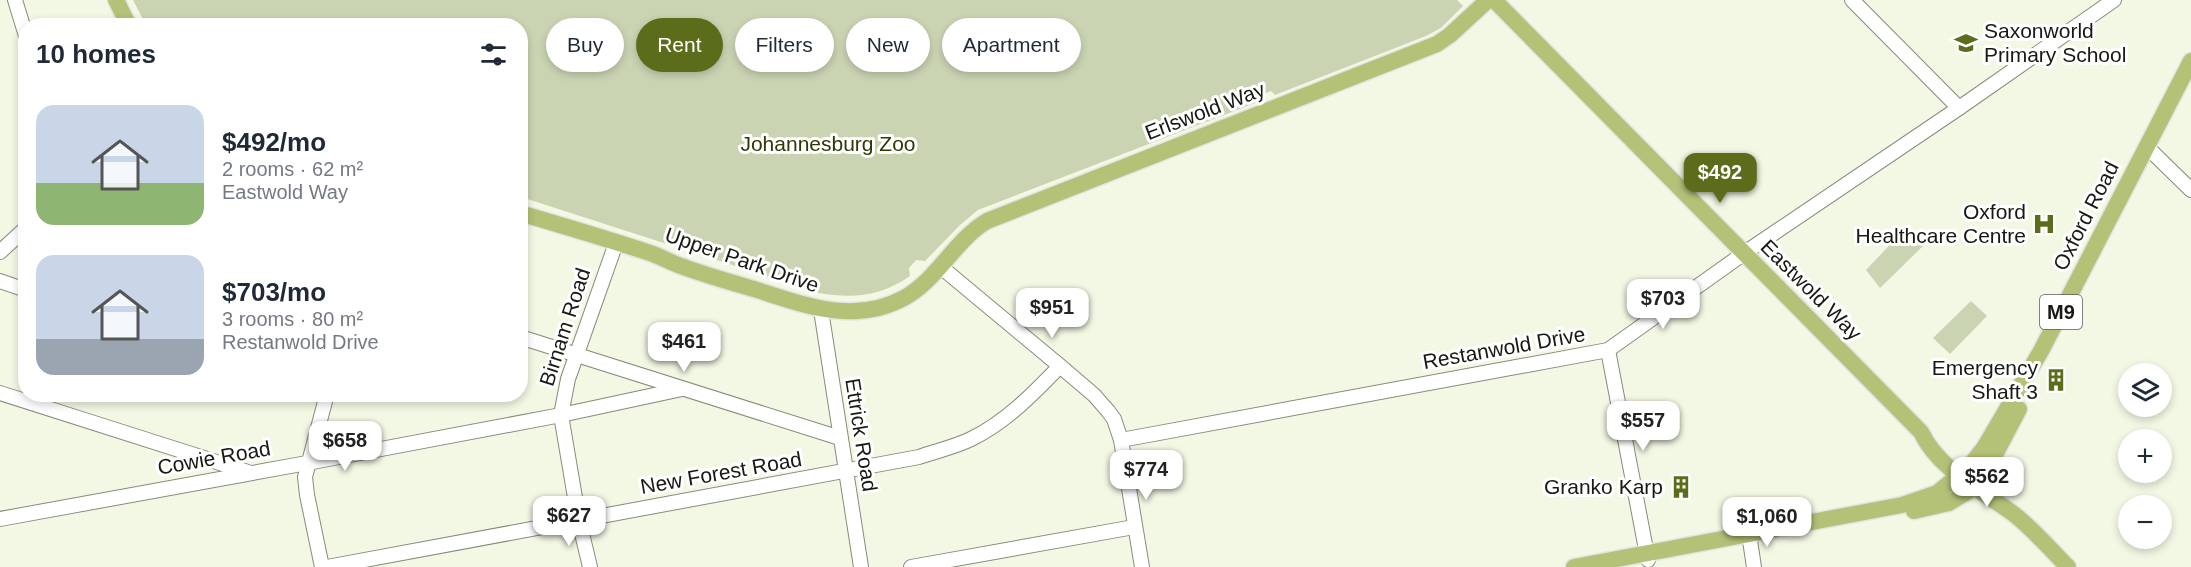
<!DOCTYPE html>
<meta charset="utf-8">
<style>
:root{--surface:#fff;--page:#f6f6f7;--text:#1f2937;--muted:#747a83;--accent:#5b6d1a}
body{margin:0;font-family:Helvetica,sans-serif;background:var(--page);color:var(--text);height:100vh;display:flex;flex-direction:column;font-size:22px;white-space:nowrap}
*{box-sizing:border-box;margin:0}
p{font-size:20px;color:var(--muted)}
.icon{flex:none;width:33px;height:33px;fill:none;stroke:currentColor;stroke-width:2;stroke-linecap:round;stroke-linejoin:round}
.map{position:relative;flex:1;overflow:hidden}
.panel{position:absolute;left:18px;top:18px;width:510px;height:384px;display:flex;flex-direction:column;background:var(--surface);border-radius:24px;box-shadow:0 3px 9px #0003}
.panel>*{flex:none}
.hud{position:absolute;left:546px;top:18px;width:570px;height:54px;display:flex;gap:12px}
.tools{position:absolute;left:2118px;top:363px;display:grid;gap:12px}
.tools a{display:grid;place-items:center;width:54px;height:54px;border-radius:50%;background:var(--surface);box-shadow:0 3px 9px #0003;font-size:30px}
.price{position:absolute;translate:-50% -51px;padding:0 14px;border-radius:12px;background:#fff;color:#222;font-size:20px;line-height:39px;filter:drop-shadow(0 2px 3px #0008)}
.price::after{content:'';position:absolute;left:50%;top:36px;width:18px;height:14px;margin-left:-9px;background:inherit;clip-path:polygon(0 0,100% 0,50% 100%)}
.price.selected{background:var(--accent);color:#fff}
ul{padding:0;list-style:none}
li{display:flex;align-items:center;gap:18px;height:150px;padding:0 18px}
li span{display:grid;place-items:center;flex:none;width:168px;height:120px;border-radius:18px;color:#555}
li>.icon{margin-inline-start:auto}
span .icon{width:72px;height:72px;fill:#fffc;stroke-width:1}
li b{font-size:26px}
h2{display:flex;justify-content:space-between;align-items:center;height:72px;padding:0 18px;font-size:26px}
.pill{padding:0 21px;border-radius:27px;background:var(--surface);box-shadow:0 3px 9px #0003;font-size:21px;line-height:54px}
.pill.selected{background:var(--accent);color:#fff}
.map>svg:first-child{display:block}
</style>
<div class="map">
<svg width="2191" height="567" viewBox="0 0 2191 567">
<rect width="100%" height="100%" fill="#f2f8e4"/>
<g fill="#cad4b3">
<path d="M 133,0 L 1457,0 L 1463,6 L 1441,28 L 1426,36 L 1275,95 L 1271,91 L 1263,94 L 1263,100 L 978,210 L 960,225 L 925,261 L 916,260 L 909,268 L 910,276 C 881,296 854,299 819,293 L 521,197 L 520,26 L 146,25 Z"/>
<polygon points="1904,230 1923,246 1880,288 1866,270"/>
<polygon points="1971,301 1987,316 1950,354 1933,338"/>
</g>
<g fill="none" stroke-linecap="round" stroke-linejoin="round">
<g stroke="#868c7a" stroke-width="16">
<g id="minor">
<polyline points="15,0 26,36"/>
<polyline points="1852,0 1959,108"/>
<polyline points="2147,147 2191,190"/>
<polyline points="0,252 26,228"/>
<polyline points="941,267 1060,366 1094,395 1108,411 1114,419 1121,440 1142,567"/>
<polyline points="0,281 26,290"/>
<polyline points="821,310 861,567"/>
<polyline points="520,337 840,438"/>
<polyline points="1608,350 1648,560"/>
<polyline points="0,393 248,472"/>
<polyline points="1121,440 1608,350 1743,254 1959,108 2114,0"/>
<polyline points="0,519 307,463 561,415 682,389"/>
<polyline points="1749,534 1754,567"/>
<polyline points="322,567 307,495 305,477 327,394"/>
<path d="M 327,567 L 919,457 C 936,451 955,447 971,439 C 1006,422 1034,393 1060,366"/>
<polyline points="590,567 579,521 561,415 568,379 616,243"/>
<polyline points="911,567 1134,527"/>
</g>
</g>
<g stroke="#e3e3e3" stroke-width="19">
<g id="major">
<polyline points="116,0 129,26"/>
<path d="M 1494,0 L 1921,432 C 1939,470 1983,491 2015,515 C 2034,530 2051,550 2068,567"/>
<path d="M 520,213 C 563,226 605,238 647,252 C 658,255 669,262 681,266 C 705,275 730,282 754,289 C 804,305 854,325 904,298 C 938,279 954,241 987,221 L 1437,44 L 1450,35 L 1488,0"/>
<polyline points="1914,511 1949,503 1979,485 2019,409"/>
<polyline points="1574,567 1902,505 1937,493 1969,467 1984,448 2041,351 2191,61"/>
</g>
</g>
<use href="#minor" stroke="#fff" stroke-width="14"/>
<use href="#major" stroke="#b3c277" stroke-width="16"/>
</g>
<defs>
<g id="school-bare" transform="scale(1.8)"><path d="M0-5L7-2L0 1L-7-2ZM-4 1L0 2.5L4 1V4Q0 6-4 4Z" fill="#5b6d1a" stroke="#fff" stroke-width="2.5" paint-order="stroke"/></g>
<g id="hospital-bare" transform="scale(1.8)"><path d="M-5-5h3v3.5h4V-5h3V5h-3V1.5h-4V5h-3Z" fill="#5b6d1a" stroke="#fff" stroke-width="2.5" paint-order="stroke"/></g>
<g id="building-bare" transform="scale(1.8)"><path d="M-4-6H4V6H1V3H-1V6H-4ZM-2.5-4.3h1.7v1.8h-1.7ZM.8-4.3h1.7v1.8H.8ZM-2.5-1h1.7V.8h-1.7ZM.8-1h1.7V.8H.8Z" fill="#5b6d1a" stroke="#fff" stroke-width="2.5" paint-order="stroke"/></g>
</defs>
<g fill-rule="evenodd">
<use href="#school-bare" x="1966" y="43"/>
<use href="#hospital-bare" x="2044" y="224"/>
<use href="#building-bare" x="2056" y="380"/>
<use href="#building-bare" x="1681" y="487"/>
</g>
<g text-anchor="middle" stroke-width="6" stroke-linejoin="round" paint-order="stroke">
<rect fill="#fff" stroke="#5d5e59" stroke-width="1.5" x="2040" y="295" width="42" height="34" rx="4.5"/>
<g font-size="20" font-weight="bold" fill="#171912">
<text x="2061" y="319">M9</text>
</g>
<g font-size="21" fill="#171912" stroke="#fff" text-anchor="end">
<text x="1984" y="38" text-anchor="start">Saxonworld<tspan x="1984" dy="24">Primary School</tspan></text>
<text x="2026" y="219">Oxford<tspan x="2026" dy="24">Healthcare Centre</tspan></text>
<text x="2038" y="375">Emergency<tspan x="2038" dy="24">Shaft 3</tspan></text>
<text x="1663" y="494">Granko Karp</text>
</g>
<g font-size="21" fill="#171912" stroke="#fff">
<text transform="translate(1205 111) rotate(-21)" y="7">Erlswold Way</text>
<text transform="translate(2086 216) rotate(-63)" y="7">Oxford Road</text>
<text transform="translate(742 260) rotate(19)" y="7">Upper Park Drive</text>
<text transform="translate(1811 290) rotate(45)" y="7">Eastwold Way</text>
<text transform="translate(565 327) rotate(-72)" y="7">Birnam Road</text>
<text transform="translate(1504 348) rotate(-10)" y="7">Restanwold Drive</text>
<text transform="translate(861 435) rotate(81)" y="7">Ettrick Road</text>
<text transform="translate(214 458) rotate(-10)" y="7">Cowie Road</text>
<text transform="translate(721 473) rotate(-10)" y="7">New Forest Road</text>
</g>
<g font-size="21" fill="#2e3904" stroke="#fff">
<text x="828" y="151">Johannesburg Zoo</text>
</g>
</g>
</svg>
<div class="tools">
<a><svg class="icon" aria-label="layers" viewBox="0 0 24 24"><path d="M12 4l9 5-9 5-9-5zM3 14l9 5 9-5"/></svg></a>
<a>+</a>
<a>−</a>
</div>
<b class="price selected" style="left:1720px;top:204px">$492</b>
<b class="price" style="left:1663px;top:330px">$703</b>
<b class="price" style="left:1052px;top:339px">$951</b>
<b class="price" style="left:684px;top:373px">$461</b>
<b class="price" style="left:1643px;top:452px">$557</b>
<b class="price" style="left:345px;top:472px">$658</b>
<b class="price" style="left:1146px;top:501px">$774</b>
<b class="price" style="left:1987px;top:508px">$562</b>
<b class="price" style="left:569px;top:547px">$627</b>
<b class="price" style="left:1767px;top:548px">$1,060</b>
<div class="hud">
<a class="pill">Buy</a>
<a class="pill selected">Rent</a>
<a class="pill">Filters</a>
<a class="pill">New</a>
<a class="pill">Apartment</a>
</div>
<section class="panel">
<h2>10 homes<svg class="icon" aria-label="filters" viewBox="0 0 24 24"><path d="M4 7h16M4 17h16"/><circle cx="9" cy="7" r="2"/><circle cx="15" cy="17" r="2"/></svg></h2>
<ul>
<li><span style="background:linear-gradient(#c9d6e8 65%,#8fb573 0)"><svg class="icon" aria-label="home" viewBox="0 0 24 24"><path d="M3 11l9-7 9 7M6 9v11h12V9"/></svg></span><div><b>$492/mo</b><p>2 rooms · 62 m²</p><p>Eastwold Way</p></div></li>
<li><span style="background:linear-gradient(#c9d6e8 70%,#9aa5b1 0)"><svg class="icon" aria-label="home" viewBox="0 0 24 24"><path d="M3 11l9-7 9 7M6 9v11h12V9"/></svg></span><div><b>$703/mo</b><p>3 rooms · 80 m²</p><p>Restanwold Drive</p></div></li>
</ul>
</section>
</div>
